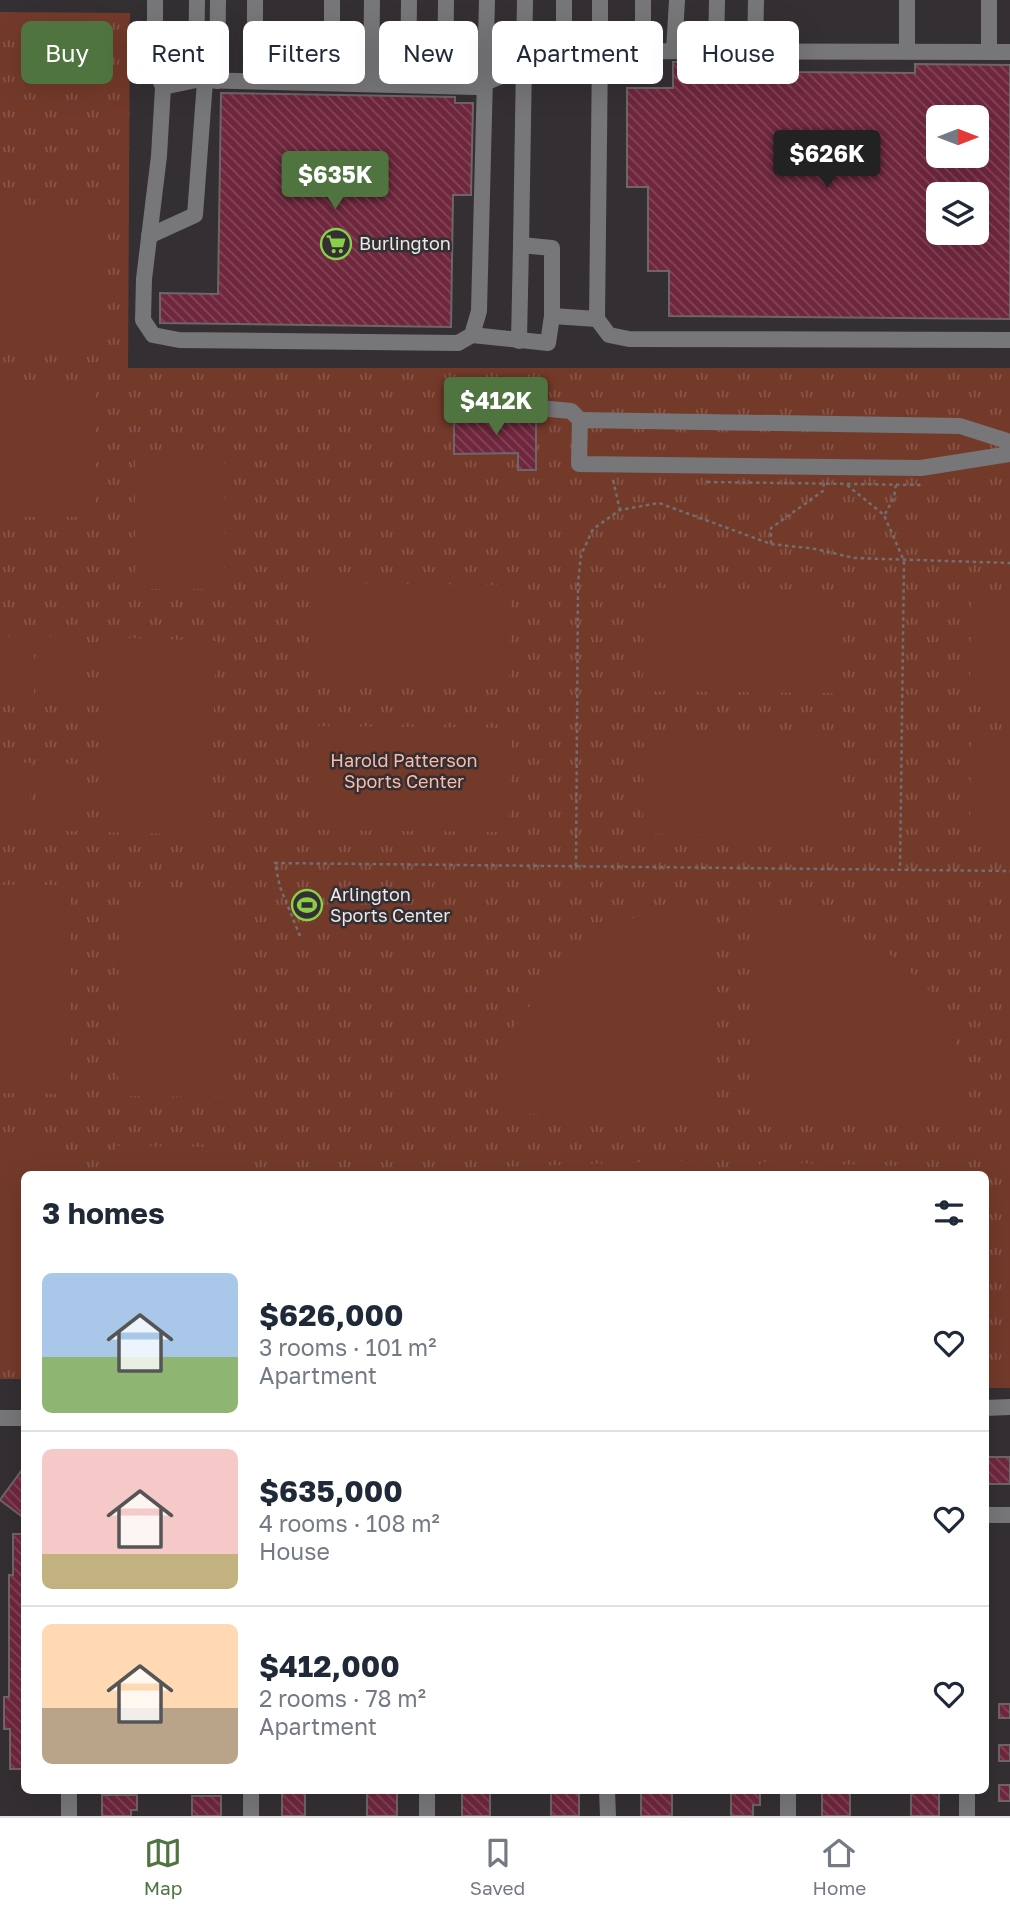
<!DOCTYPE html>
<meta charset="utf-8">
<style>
:root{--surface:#fff;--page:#f2f2f3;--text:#1f2937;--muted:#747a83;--line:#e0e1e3;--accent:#4f743f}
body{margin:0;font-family:"Golos Text",sans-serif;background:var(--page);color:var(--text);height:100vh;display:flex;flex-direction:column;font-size:26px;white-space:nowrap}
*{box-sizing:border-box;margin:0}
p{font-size:23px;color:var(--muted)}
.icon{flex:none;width:38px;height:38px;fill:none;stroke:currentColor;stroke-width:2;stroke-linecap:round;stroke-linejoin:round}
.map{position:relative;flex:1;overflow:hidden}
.sheet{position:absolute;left:21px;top:1171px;width:968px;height:623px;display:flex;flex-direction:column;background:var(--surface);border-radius:10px;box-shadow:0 7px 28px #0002}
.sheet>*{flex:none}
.hud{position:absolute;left:21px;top:21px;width:970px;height:63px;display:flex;gap:14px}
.needle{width:46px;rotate:90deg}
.tools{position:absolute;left:926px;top:105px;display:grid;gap:14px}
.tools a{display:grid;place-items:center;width:63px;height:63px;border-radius:10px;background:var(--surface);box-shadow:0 7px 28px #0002;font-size:35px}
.price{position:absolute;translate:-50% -60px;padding:0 16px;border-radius:7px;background:var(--accent);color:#fff;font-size:23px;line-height:46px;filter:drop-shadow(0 2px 4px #0008)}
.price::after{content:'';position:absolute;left:50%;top:42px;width:21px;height:16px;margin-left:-10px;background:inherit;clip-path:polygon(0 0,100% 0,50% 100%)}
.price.active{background:#222;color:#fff}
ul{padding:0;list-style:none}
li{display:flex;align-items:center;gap:21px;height:175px;padding:0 21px}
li+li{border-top:2px solid var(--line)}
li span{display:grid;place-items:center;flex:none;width:196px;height:140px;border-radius:10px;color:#555}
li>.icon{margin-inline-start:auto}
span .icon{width:84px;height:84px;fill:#fffc;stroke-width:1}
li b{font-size:30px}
h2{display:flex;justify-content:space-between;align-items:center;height:84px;padding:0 21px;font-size:30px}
.chip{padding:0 24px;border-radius:10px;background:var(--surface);box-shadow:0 7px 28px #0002;font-size:24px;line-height:63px}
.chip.active{background:var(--accent);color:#fff}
.menu{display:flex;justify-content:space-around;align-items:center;height:98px;border-top:2px solid var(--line);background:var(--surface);font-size:19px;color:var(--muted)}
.menu a{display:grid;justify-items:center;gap:4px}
.menu .active{color:var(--accent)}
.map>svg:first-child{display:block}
</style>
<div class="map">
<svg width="1010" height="1816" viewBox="0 0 1010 1816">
<defs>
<pattern id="park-tufts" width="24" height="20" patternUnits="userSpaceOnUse" patternTransform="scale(1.75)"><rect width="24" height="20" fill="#733a2a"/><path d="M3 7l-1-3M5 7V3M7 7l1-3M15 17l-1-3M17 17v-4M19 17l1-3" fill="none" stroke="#875649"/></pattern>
<pattern id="building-back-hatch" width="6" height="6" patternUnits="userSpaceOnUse" patternTransform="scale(1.75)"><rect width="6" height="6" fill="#6f273d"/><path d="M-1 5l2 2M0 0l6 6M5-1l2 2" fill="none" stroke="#844659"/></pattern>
</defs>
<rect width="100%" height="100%" fill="#342f33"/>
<polygon fill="url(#park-tufts)" points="0,12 130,13 128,368 1010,368 1010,1388 985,1388 985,1174 24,1174 24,1379 0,1379"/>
<g fill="#733a2a">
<polygon points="0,213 101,214 100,346 0,346"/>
<polygon points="0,385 96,385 95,517 0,517"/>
<rect x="135" y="454" width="89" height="135"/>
<polygon points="315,583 510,585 509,689 314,687"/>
<polygon points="644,588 838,590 838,693 643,691"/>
<polygon points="971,592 1010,593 1010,696 970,696"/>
<rect x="0" y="636" width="34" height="68"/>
<polygon points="39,636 82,636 82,705 38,704"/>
<polygon points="106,637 216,641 210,835 102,832"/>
<polygon points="315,726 510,728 509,832 314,830"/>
<polygon points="644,731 838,733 838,836 643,834"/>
<polygon points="971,735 1010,736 1010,839 970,839"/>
<polygon points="0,762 31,763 30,830 0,830"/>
<polygon points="37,763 78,764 77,831 37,830"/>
<polygon points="0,885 71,885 70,1094 0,1093"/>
<polygon points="119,888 229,889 227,1097 118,1096"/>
<polygon points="712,909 715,1111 705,1121 503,1113 506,1038 552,976 597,934 640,915"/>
<polygon points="758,911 821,914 887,952 927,987 953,1031 963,1072 963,1120 760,1121 752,1111"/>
<polygon points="0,1143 64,1143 64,1174 24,1174 24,1352 0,1352"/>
<polygon points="116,1146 226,1147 226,1174 116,1174"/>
<polygon points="703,1160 714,1174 503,1174 502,1167"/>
<polygon points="763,1162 963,1168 963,1174 753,1174 753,1169"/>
</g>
<g fill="url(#building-back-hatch)" stroke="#6d6567" stroke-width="2" fill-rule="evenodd">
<path d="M 673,62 L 788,62 L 788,72 L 915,73 L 915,64 L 1010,65 L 1010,319 L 669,316 L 669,271 L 648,271 L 648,187 L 627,187 L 627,88 L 673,88 ZM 938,117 L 976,117 L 976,156 L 938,156 ZM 938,194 L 976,194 L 976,233 L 938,233 Z"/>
<polygon points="221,93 455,97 455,103 473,103 471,195 453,195 451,327 160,323 160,293 218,294"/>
<polygon points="454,413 520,417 526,418 526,422 536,422 536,470 518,470 518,453 454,454"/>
<rect x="985" y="1457" width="25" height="27"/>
<polygon points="24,1467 24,1518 0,1500"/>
<polygon points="13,1534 24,1534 24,1769 10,1769 10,1729 4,1729 4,1697 9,1697 9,1575 13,1575"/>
<rect x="999" y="1704" width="11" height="14"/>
<rect x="999" y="1745" width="11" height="16"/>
<rect x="999" y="1785" width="11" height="16"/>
<rect x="641" y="1790" width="31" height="26"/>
<polygon points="731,1790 760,1790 760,1805 753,1805 753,1816 731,1816"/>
<rect x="822" y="1790" width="28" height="26"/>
<rect x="911" y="1790" width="28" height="26"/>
<rect x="462" y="1791" width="28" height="25"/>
<rect x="551" y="1791" width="28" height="25"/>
<rect x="282" y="1792" width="23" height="24"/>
<rect x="367" y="1793" width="30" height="23"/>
<polygon points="102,1795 137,1795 137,1810 131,1810 131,1816 102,1816"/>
<rect x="192" y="1796" width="29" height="20"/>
</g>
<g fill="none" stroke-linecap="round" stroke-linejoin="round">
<g stroke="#726e71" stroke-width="2.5" stroke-dasharray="3.5 3.5" stroke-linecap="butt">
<polyline points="613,480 620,510"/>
<polyline points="707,482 923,485"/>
<polyline points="847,485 884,515 904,561 900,870"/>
<polyline points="885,514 894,497 896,485"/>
<polyline points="771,544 816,549 854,558 1010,563"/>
<polyline points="576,866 578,583 581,555 593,529 620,510 659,503 771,544 771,528 823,491 824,480"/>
<polyline points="300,936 280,887 275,863 1010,871"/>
</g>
<g stroke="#777679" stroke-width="16">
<polyline points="155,0 155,68 163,87 159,156 144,279 143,320 153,335 179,340 458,343 472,335 479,311 487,0"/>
<polyline points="564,0 564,50"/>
<polyline points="600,0 600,51 1010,52"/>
<polyline points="643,51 643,0"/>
<polyline points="674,51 677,0"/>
<polyline points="716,51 717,0"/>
<polyline points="755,51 756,0"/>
<polyline points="907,51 907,0"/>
<polyline points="989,52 989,0"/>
<polyline points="556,53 559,65 600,67"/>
<polyline points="196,80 197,0"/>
<polyline points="217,81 218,0"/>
<polyline points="255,81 255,0"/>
<polyline points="332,83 332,0"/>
<polyline points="371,84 372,0"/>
<polyline points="408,85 409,0"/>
<polyline points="445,86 446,0"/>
<polyline points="163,87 196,80 475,87 564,50 600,51 597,319 609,335 629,339 1010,340"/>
<polyline points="149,236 195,215 205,81"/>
<polyline points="552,316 597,319"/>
<polyline points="472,335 548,343 552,316 552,248 521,245 525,0"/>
<polyline points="519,341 521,245"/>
<polyline points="464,401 571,411 580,420"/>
<polyline points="1010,442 960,426 580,420 579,464 921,468 1010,454"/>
<polyline points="985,1408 1010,1407"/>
<polyline points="0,1418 24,1418"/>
<polyline points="985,1515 1010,1515"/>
<polyline points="69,1790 69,1816"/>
<polyline points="427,1790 427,1816"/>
<polyline points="607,1790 608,1816"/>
<polyline points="788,1790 788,1816"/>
<polyline points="251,1816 251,1790"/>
<polyline points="967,1816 967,1790"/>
</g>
</g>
<defs>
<g id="supermarket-ring" transform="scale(1.575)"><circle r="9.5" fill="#342f33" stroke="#89cf48" stroke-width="1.5"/><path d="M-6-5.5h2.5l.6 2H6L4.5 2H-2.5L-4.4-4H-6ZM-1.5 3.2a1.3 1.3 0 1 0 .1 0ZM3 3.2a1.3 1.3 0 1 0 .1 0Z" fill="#89cf48"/></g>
<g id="stadium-ring" transform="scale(1.575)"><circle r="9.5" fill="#342f33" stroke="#89cf48" stroke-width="1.5"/><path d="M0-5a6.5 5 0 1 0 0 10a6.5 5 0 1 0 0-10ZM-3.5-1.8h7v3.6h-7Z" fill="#89cf48"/></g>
</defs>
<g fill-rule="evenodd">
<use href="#supermarket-ring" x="336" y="244"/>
<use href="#stadium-ring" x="307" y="905"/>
</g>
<g text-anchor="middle" stroke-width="5" stroke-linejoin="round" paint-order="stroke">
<g font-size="18" fill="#ebe8ea" stroke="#342f33" text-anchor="start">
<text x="359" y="250">Burlington</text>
<text x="330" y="901">Arlington<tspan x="330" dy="21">Sports Center</tspan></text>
</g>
<g font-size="18" fill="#fcbba8" stroke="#342f33">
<text x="404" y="767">Harold Patterson<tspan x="404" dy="21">Sports Center</tspan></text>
</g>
</g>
</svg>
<div class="tools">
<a><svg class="needle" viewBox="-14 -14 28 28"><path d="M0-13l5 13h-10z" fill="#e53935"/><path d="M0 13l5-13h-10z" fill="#747a83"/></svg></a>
<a><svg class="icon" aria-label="layers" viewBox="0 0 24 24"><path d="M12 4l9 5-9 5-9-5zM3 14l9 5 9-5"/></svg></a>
</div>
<b class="price active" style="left:827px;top:190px">$626K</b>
<b class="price" style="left:335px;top:211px">$635K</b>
<b class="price" style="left:496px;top:437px">$412K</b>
<div class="hud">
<a class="chip active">Buy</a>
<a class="chip">Rent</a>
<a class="chip">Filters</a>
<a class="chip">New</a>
<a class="chip">Apartment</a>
<a class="chip">House</a>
</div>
<section class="sheet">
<h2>3 homes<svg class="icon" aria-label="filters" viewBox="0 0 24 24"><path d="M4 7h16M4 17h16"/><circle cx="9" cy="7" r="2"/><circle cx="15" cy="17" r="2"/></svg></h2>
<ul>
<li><span style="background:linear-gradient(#a9c7e8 60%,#8fb573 0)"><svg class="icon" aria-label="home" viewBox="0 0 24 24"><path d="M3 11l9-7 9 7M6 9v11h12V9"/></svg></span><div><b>$626,000</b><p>3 rooms · 101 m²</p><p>Apartment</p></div><svg class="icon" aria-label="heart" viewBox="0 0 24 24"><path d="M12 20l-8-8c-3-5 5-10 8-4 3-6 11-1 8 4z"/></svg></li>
<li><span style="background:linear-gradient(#f6c9c9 75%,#c2b280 0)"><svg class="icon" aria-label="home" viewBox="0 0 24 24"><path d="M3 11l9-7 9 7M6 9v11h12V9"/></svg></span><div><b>$635,000</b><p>4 rooms · 108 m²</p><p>House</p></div><svg class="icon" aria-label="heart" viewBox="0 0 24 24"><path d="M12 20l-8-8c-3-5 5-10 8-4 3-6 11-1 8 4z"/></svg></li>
<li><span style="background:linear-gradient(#ffd9b3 60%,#b9a48a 0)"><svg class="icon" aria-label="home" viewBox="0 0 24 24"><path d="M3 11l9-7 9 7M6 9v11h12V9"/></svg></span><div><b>$412,000</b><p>2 rooms · 78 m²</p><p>Apartment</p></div><svg class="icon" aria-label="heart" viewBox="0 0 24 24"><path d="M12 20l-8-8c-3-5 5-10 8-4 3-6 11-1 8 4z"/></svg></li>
</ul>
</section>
</div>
<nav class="menu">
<a class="active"><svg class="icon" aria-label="map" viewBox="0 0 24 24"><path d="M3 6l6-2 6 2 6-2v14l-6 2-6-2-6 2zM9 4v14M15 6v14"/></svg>Map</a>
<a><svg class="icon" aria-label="saved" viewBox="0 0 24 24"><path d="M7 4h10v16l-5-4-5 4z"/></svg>Saved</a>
<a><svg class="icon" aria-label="home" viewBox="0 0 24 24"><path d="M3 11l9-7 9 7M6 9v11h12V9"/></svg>Home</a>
</nav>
